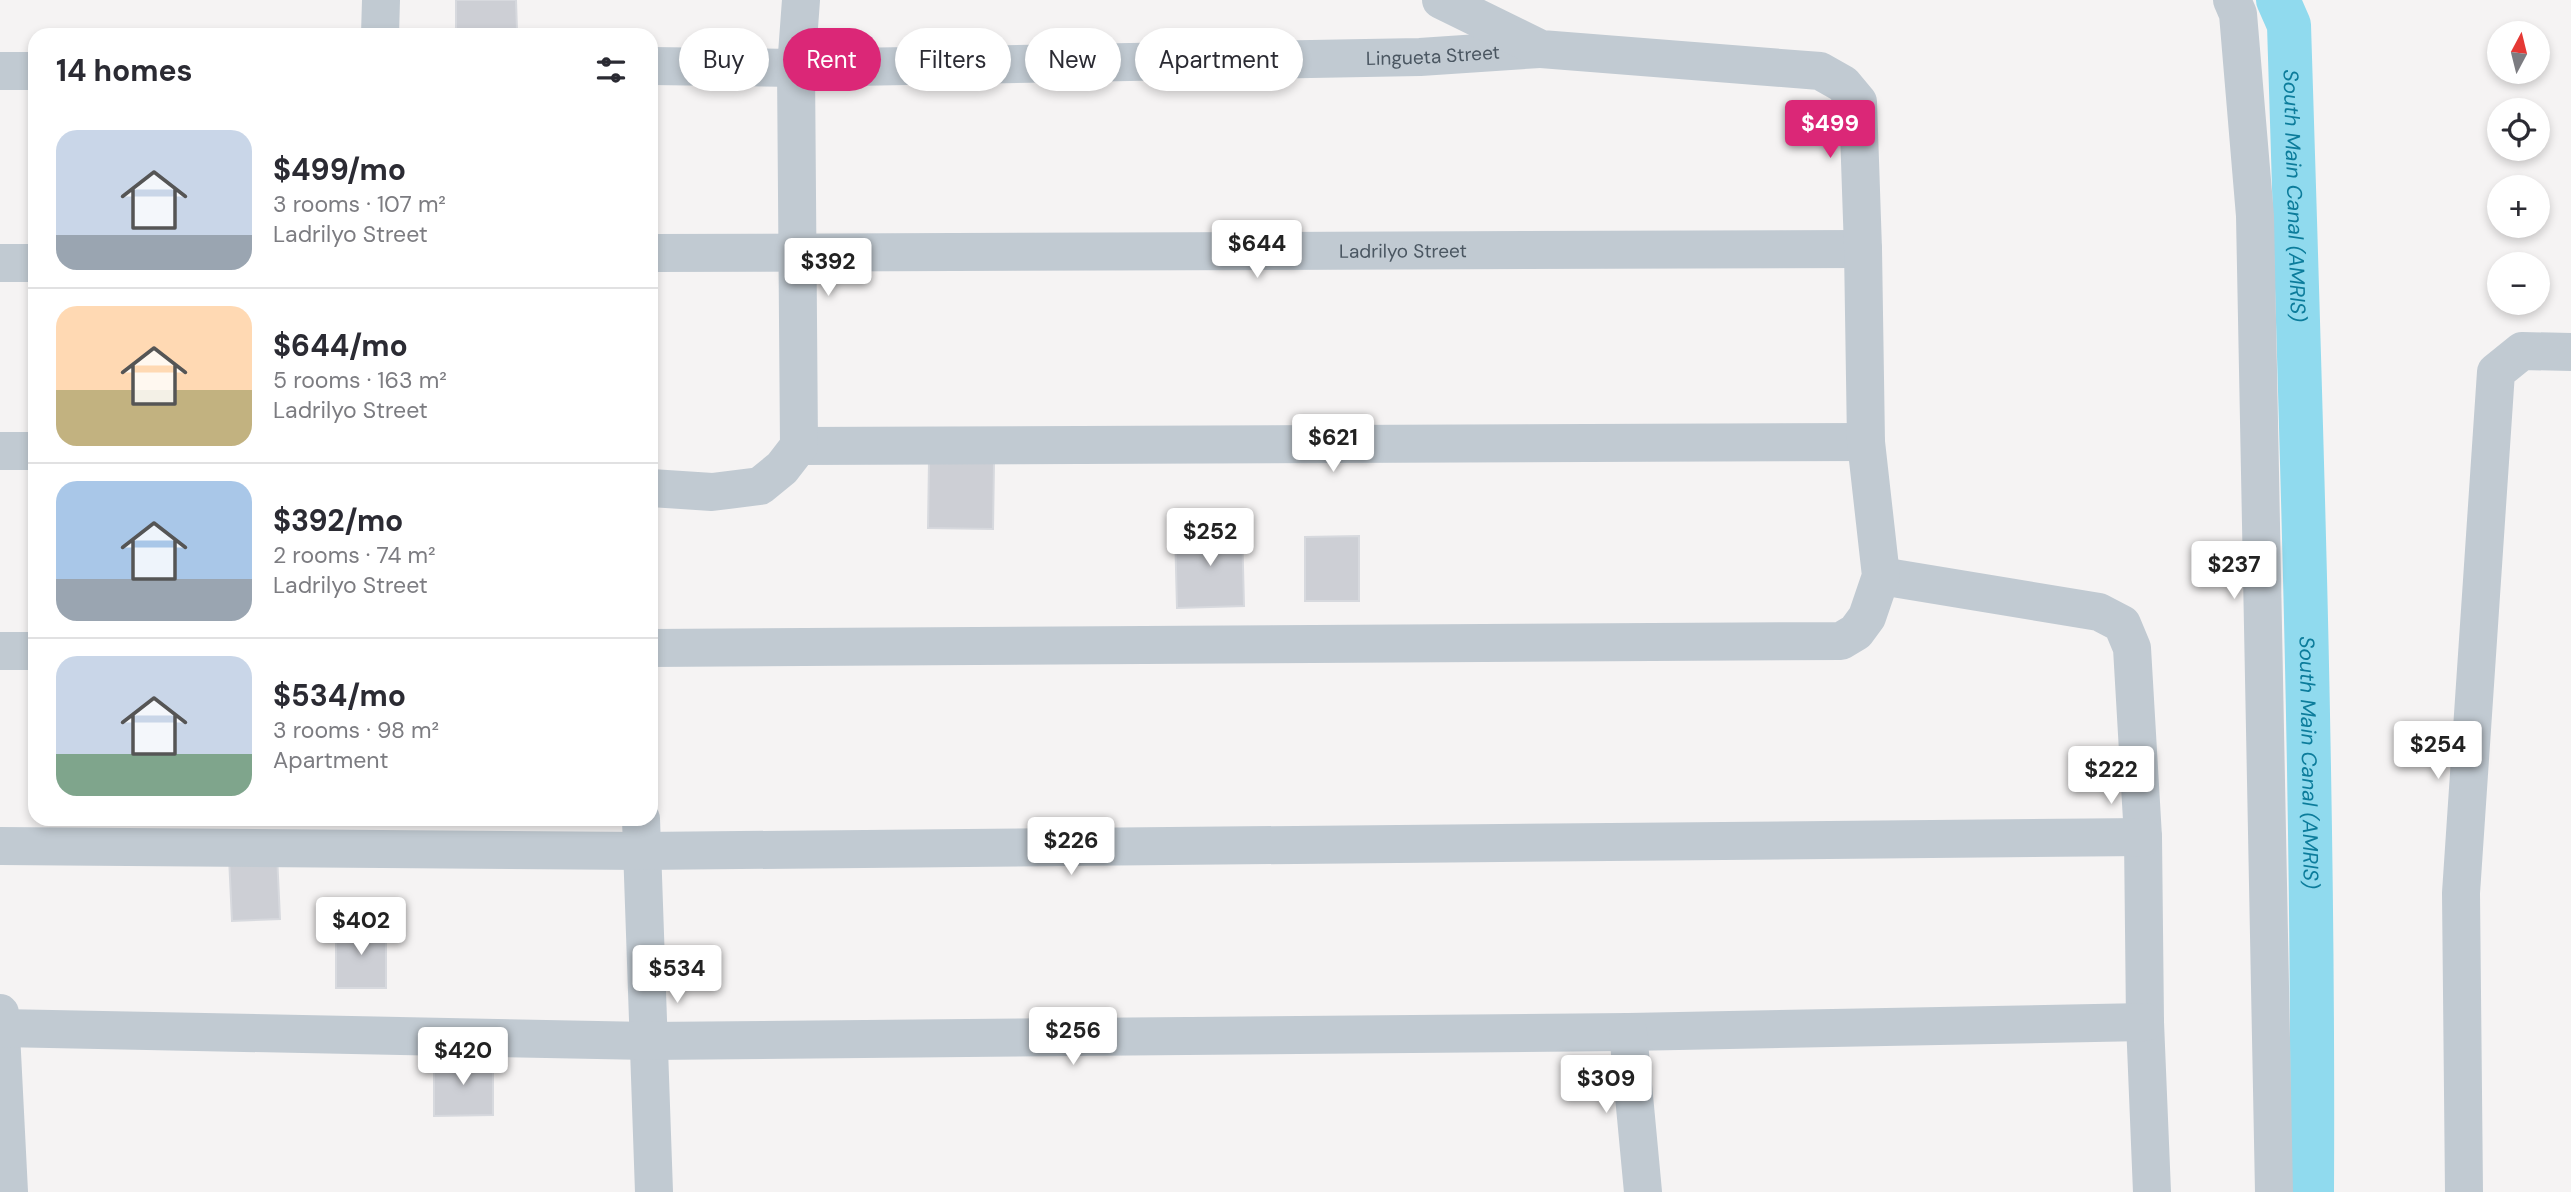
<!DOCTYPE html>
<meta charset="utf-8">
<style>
:root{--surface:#fff;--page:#f2f2f3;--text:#2b2b33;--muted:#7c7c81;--line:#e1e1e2;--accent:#db2777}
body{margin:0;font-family:"DM Sans",sans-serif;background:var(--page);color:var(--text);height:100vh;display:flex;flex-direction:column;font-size:26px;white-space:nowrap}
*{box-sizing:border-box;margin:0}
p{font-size:23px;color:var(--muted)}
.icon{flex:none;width:38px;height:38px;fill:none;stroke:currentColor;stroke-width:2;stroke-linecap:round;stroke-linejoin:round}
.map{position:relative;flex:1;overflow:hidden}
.panel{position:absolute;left:28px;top:28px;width:630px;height:798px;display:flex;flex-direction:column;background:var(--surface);border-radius:21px;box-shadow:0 4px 10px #0003}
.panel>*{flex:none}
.top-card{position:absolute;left:679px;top:28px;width:665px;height:63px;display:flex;gap:14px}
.needle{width:46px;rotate:7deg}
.buttons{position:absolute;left:2487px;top:21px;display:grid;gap:14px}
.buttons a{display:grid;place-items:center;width:63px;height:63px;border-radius:50%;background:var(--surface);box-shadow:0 4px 10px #0003;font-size:35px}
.price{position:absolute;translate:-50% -60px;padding:0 16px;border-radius:7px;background:#fff;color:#222;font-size:23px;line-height:46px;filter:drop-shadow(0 2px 4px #0008)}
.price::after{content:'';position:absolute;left:50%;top:42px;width:21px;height:16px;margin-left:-10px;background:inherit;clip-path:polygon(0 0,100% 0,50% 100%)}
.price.current{background:var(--accent);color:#fff}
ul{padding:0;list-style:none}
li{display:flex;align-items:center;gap:21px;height:175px;padding:0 28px}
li+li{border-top:2px solid var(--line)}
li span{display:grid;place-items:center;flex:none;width:196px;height:140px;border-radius:21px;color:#555}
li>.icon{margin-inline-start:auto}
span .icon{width:84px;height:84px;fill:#fffc;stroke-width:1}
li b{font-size:30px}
h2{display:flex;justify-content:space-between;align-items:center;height:84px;padding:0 28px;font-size:30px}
.pill{padding:0 24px;border-radius:32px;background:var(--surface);box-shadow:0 4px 10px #0003;font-size:24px;line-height:63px}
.pill.current{background:var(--accent);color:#fff}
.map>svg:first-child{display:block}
</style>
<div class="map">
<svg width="2571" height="1192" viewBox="0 0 2571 1192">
<rect width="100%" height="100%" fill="#f5f3f3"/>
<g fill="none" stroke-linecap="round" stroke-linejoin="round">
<path stroke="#90daee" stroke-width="44" id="s1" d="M 2278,0 L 2289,25 C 2301,414 2314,803 2312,1192"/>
</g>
<g fill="#cdcfd5" stroke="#d7d9de" stroke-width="2">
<polygon points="456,0 516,0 517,31 456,32"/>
<polygon points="929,461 994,462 993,529 928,528"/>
<polygon points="1242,528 1244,606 1177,608 1175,530"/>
<polygon points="1359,536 1359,601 1305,601 1305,537"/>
<polygon points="277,855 280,919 232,921 229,857"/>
<rect x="336" y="926" width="50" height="62"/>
<polygon points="434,1058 493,1058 493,1115 434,1116"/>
</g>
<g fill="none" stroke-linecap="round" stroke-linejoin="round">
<g stroke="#c1cad2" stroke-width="38">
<polyline points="2232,0 2238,14 2255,216 2274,1192"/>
<polyline points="380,35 381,0"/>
<path id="s2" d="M 651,66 L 796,68 L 1420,57 L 1539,49"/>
<polyline points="0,71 35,71"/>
<path id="s3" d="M 651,253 L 1863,249"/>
<polyline points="0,263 35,263"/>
<polyline points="799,446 1866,442"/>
<polyline points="0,451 35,451"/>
<polyline points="651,488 712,492 760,486 782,468 799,446 796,68 801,0"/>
<polyline points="1881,576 2099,612 2122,624 2132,648 2143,837 2145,1022 2152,1192"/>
<polyline points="651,648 1841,641 1856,632 1867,617 1881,576 1866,442 1863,249 1858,102 1843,84 1820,71 1541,49 1441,0"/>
<polyline points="0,651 35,651"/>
<polyline points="641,819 654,1192"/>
<polyline points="0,846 642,851 2143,837"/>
<polyline points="0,1013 9,1192"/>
<polyline points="1,1028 648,1041 1628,1032 2145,1022"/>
<polyline points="1628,1032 1643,1192"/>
<polyline points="2464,1192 2461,893 2496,372 2522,351 2571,352"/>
</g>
</g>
<g text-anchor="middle" stroke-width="5" stroke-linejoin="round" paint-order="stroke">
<g font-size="19" fill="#4a5661" stroke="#fff">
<text dy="7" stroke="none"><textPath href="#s2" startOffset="782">Lingueta Street</textPath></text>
<text dy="7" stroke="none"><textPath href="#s3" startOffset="752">Ladrilyo Street</textPath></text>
</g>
<g font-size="21" font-style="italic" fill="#0c7c9b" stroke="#fff">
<text dy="7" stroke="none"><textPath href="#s1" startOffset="198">South Main Canal (AMRIS)</textPath></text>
<text dy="7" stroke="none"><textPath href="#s1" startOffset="765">South Main Canal (AMRIS)</textPath></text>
</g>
</g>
</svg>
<div class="buttons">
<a><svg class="needle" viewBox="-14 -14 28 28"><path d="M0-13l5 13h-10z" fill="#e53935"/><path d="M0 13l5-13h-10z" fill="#7c7c81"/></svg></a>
<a><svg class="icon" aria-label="locate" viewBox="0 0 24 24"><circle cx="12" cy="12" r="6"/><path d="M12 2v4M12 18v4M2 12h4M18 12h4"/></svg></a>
<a>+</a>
<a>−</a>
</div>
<b class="price current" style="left:1830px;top:160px">$499</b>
<b class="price" style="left:1257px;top:280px">$644</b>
<b class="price" style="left:828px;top:298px">$392</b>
<b class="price" style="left:1333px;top:474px">$621</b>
<b class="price" style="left:1210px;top:568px">$252</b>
<b class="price" style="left:2234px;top:601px">$237</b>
<b class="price" style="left:2438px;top:781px">$254</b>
<b class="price" style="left:2111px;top:806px">$222</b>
<b class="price" style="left:1071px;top:877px">$226</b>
<b class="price" style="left:361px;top:957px">$402</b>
<b class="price" style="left:677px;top:1005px">$534</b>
<b class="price" style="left:1073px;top:1067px">$256</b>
<b class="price" style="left:463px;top:1087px">$420</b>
<b class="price" style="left:1606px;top:1115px">$309</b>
<div class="top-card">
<a class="pill">Buy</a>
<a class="pill current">Rent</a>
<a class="pill">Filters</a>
<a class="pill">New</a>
<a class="pill">Apartment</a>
</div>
<section class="panel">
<h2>14 homes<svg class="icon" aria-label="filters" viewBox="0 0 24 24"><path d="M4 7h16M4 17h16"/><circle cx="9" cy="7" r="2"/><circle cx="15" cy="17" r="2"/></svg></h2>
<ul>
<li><span style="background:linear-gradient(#c9d6e8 75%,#9aa5b1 0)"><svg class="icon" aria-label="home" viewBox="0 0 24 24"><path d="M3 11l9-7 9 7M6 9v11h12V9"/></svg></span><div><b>$499/mo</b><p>3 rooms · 107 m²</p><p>Ladrilyo Street</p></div></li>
<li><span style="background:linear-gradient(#ffd9b3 60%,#c2b280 0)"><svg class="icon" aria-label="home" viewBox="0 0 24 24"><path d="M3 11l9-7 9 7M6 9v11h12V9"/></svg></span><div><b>$644/mo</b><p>5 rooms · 163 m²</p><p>Ladrilyo Street</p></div></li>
<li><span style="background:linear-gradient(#a9c7e8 70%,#9aa5b1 0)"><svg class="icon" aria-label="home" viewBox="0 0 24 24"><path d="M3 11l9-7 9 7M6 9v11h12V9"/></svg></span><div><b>$392/mo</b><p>2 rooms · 74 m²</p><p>Ladrilyo Street</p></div></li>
<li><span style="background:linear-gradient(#c9d6e8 70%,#7fa58c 0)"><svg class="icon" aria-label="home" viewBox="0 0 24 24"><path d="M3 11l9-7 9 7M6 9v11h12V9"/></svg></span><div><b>$534/mo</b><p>3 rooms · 98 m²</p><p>Apartment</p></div></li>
</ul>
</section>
</div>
